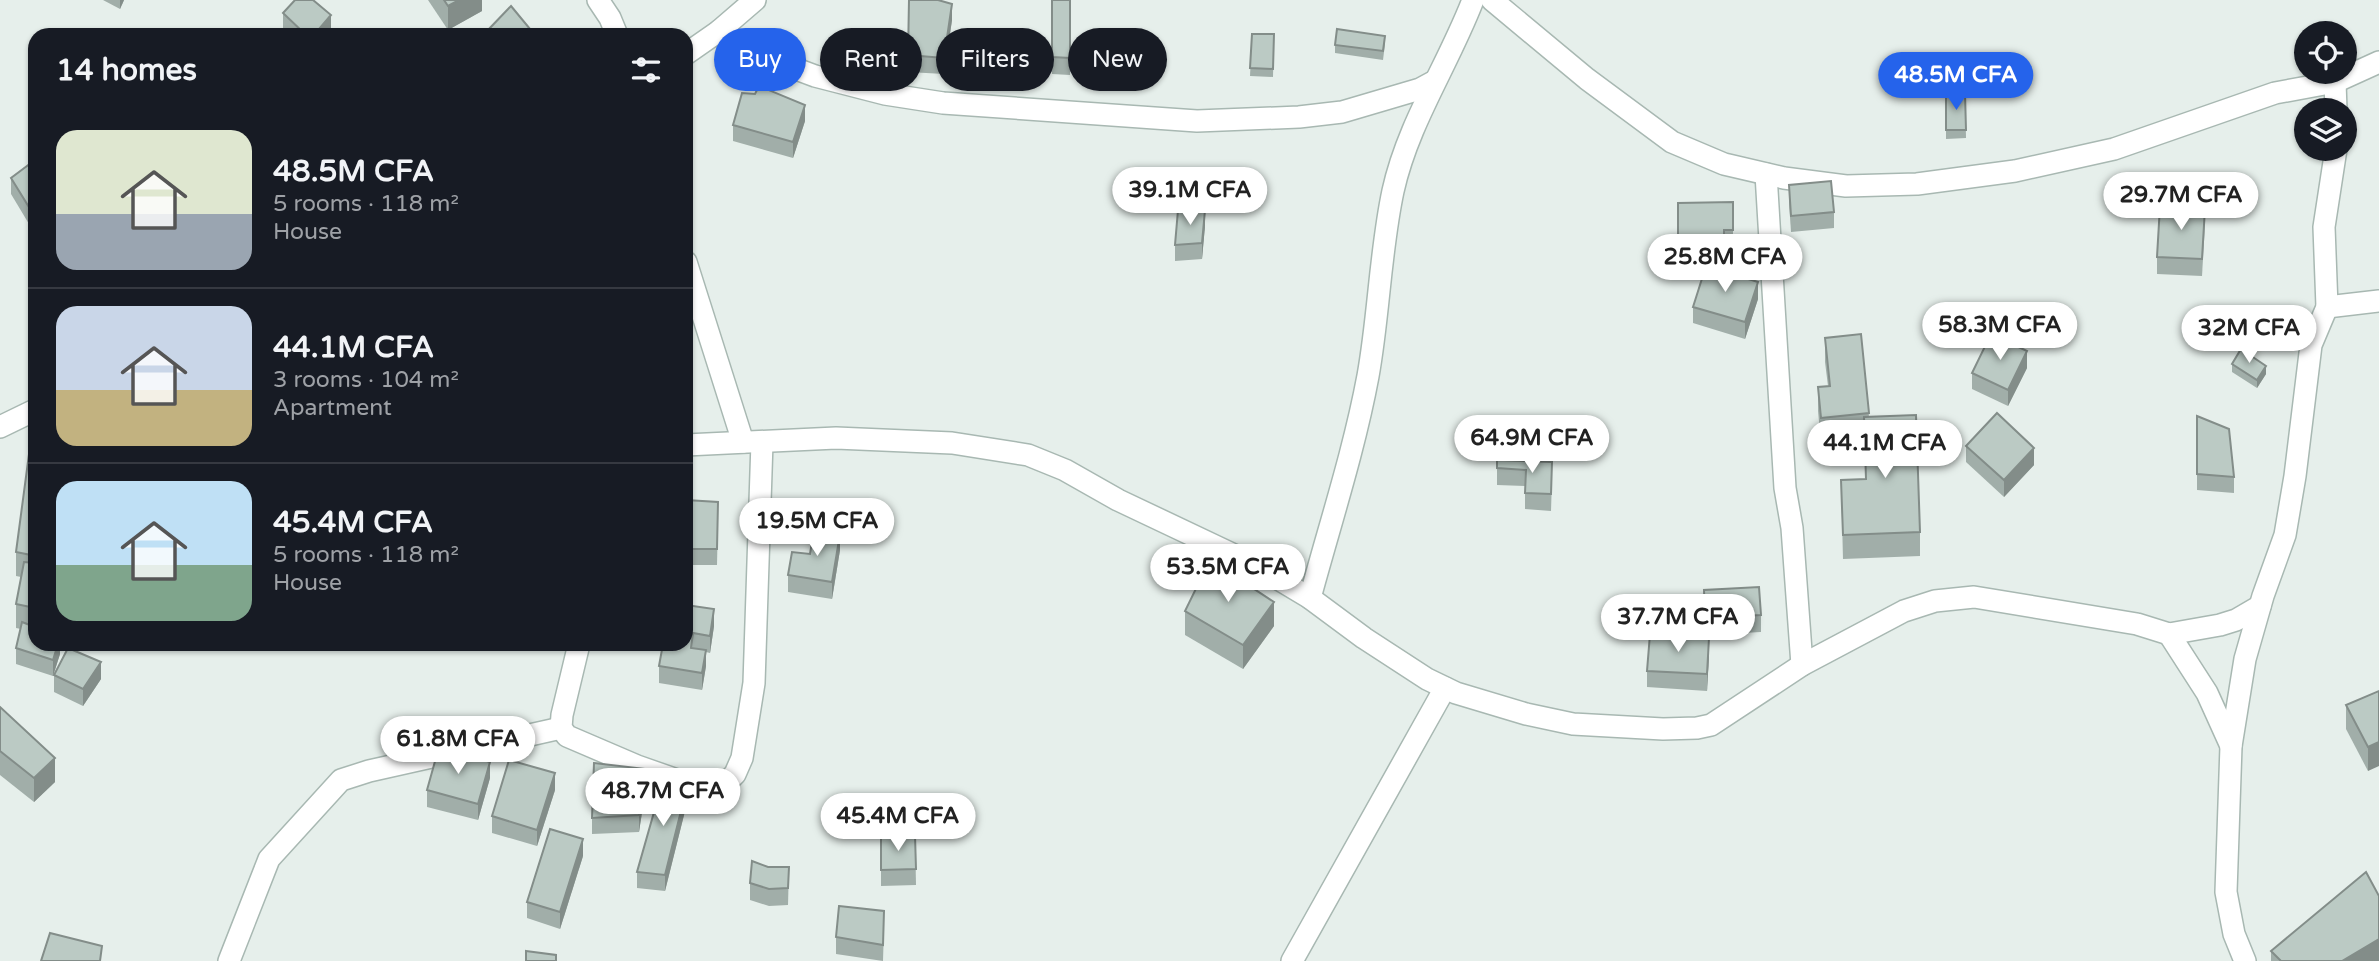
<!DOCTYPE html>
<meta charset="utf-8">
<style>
:root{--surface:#171b24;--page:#20242c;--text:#f1f3f6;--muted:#9ea1a6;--line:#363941;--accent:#2563eb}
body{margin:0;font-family:"Varela Round",sans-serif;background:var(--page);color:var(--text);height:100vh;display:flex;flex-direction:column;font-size:26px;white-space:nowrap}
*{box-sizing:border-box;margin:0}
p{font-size:23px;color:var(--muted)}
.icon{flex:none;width:38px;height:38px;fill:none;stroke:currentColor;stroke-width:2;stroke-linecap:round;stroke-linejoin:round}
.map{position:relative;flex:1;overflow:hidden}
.side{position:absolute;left:28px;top:28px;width:665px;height:623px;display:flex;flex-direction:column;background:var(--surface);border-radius:21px;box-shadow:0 2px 5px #0004}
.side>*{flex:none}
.top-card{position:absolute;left:714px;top:28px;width:665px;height:63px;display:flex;gap:14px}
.buttons{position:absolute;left:2294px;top:21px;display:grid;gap:14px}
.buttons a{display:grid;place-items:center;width:63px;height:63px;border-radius:50%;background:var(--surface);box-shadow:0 2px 5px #0004;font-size:35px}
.price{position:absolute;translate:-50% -60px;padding:0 16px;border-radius:24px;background:#fff;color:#222;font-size:23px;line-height:46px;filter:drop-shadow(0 2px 4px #0008)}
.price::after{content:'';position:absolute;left:50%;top:42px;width:21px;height:16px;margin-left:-10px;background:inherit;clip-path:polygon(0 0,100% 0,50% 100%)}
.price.on{background:var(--accent);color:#fff}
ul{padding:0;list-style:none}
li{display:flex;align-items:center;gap:21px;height:175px;padding:0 28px}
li+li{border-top:2px solid var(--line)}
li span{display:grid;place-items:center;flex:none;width:196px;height:140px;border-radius:21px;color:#555}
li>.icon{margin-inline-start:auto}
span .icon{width:84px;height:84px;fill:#fffc;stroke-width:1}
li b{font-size:30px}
h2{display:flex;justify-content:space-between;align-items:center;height:84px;padding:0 28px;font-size:30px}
.pill{padding:0 24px;border-radius:32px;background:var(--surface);box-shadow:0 2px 5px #0004;font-size:24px;line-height:63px}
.pill.on{background:var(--accent);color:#fff}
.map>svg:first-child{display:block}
</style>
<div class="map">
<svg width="2379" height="961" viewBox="0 0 2379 961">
<rect width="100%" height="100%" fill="#e6efeb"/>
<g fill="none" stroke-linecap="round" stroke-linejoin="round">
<g stroke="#a8b8b2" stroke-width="24">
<g id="minor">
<polyline points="598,0 610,18 617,35"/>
<polyline points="1492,0 1587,79 1672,142 1724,164 1784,178 1846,186 1917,184 2015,171 2114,149 2275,93 2335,82 2379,62"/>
<polyline points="719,31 745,50 815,76 885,94 943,103 1197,121 1299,117 1342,112 1420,89 1433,82"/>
<polyline points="686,54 719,31 755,0"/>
<polyline points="2335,82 2336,110"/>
<polyline points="1766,174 1785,488 1792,528 1802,665"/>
<polyline points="686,262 743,442"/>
<polyline points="2327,307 2379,301"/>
<polyline points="0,427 35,410"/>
<polyline points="686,445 836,438 952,443 1028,455 1065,470 1118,500 1253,564 1310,598 1364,638 1427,679 1456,693 1526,714 1573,724 1663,729 1697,728 1711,725 1802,665 1904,611 1935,601 1974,597 2137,624 2169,634 2220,625 2236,620 2260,606"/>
<path d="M 1310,598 C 1330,524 1354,451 1368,376 C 1379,315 1380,252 1393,191 C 1408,123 1448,65 1473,0"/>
<polyline points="2169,634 2207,693 2231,746"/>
<polyline points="579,644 562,715 561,728 567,736 637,766 700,788 713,789 723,786 735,774 742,758 754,683 762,442"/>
<polyline points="229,961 269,859 341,780 369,771 561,728"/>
<polyline points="1292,961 1445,688"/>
<polyline points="2245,961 2234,934 2226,892 2231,746 2245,659 2263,596 2285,535 2295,476 2311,345 2327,307 2324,227 2336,149"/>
</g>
</g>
<use href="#minor" stroke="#fff" stroke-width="21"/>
</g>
<g fill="#a1aea9">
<polygon points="103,0 124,0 120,9"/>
<polygon points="428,0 482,0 482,11 448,30"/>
<polygon points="909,0 952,20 944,74 908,72"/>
<polygon points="1052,0 1070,0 1070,75 1052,74"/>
<polygon points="283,13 331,32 328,35 289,35 283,29"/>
<polygon points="1252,34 1274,34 1273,77 1250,76"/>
<polygon points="1385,44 1383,60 1335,53 1335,45"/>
<polygon points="1965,93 1966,138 1946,139 1946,94"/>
<polygon points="805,121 793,158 733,141 733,125"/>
<polygon points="35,160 32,229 11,194 11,178"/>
<polygon points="1789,185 1834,212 1834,228 1791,232 1789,202"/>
<polygon points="1733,202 1733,247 1724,247 1724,269 1714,269 1758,299 1745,339 1693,323 1693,307 1705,269 1678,269 1678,203"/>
<polygon points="2205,224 2202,276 2157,274 2157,257"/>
<polygon points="1205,226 1202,259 1175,261 1175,245"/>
<polygon points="1861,334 1869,417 1920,532 1920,556 1843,559 1841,480 1866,479 1864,438 1821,442 1818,411 1818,387 1828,386 1825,362 1825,338"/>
<polygon points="2232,364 2266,374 2257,388 2232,372"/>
<polygon points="2027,368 2008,406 1972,389 1972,373"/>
<polygon points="2197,416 2234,477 2234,493 2197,490"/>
<polygon points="35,425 33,563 35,563 35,644 60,644 60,654 53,676 16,664 16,648 21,629 16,628 16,604 21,577 16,576 16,552"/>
<polygon points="1966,446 2034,465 2004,497 1966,462"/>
<polygon points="1497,460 1552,479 1551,511 1525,509 1525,486 1497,485"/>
<polygon points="686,500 718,518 717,565 686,565"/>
<polygon points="840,550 832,599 788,592 788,575 810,554"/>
<polygon points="1704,590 1761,615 1761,632 1705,635"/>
<polygon points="686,605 714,626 710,653 706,652 706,666 702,690 659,683 659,666"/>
<polygon points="1185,611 1274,626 1243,669 1185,635"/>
<polygon points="1709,654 1707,691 1647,687 1647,671"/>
<polygon points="54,675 101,679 83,706 54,692"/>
<polygon points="2379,691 2368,771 2346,729 2346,705"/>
<polygon points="0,707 55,782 34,802 0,775"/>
<polygon points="490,778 478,820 427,807 427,790"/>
<polygon points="646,786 639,832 592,834 592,818"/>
<polygon points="555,790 537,846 492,833 492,816"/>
<polygon points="688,799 665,891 637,888 637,872"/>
<polygon points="915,835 916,885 881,886 881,836"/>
<polygon points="583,856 560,929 527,918 527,902"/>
<polygon points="768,867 789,867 788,905 769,906 750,900 750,883"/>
<polygon points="884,927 883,961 836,954 836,937"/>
<polygon points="2271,951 2379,961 2271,961"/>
</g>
<g fill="#838d89">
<polygon points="120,0 124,0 120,9"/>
<polygon points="459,0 482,0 482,11 448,30 448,6"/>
<polygon points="952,4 952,20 944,74 944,58"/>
<polygon points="331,15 331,32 328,35 314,35"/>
<polygon points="805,105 805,121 793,158 793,142"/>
<polygon points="35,210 35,226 32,229 32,212"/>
<polygon points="1205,210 1205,226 1202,259 1202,243"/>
<polygon points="1758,282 1758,299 1745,339 1745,322"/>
<polygon points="2027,351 2027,368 2008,406 2008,390"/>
<polygon points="2266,366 2266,374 2257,388 2257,380"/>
<polygon points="2034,448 2034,465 2004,497 2004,480"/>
<polygon points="35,528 35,552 31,579 31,555"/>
<polygon points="840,534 840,550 832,599 832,582"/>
<polygon points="1274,602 1274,626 1243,669 1243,645"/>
<polygon points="714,609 714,626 710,653 710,636"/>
<polygon points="1709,638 1709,654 1707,691 1707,674"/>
<polygon points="58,644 60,644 60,654 53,676 53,660"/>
<polygon points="706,650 706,666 702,690 702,673"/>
<polygon points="101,662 101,679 83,706 83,689"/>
<polygon points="2379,742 2379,766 2368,771 2368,747"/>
<polygon points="55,758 55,782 34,802 34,778"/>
<polygon points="490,762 490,778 478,820 478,804"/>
<polygon points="646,769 646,786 639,832 639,815"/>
<polygon points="555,773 555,790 537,846 537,830"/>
<polygon points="688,783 688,799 665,891 665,875"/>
<polygon points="583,839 583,856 560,929 560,912"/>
<polygon points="2379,939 2379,961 2342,961"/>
</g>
<g fill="#bbcac4" stroke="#838d89" stroke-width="2">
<polygon points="295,0 313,0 331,15 314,35 306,35 283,13"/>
<polygon points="444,0 459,0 448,6"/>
<polygon points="909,0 938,0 952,4 944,58 908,55"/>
<polygon points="1052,0 1070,0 1070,58 1052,57"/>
<polygon points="511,6 535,35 491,35 488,30"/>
<polygon points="1337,29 1385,36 1383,51 1335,45"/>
<polygon points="1252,34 1274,34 1273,69 1250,68"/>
<polygon points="759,86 805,105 793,142 733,125 742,93 755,94"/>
<polygon points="1965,93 1966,130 1946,130 1946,94"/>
<polygon points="35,160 35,210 32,212 11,178"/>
<polygon points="1831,181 1834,212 1791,216 1789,185"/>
<polygon points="1733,202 1733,230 1724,230 1724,252 1678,253 1678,203"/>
<polygon points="2160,206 2205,208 2202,259 2157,257"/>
<polygon points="1178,210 1205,210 1202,243 1175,245"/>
<polygon points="1706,266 1758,282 1745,322 1693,307"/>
<polygon points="1861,334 1869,413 1821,418 1818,387 1830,386 1825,338"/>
<polygon points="1991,334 2027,351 2008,390 1972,373"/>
<polygon points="2241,349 2266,366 2257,380 2232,364"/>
<polygon points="1997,413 2034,448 2004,480 1966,446"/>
<polygon points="1916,415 1920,532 1843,535 1841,480 1866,479 1864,417"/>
<polygon points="2197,416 2229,429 2234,477 2197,474"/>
<polygon points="33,424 35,425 35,528 31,555 16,552"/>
<polygon points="1497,460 1552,462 1551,494 1525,493 1526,470 1497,468"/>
<polygon points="686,500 718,502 717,549 686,549"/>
<polygon points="814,530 840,534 832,582 788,575 792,552 810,554"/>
<polygon points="1210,560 1274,602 1243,645 1185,611"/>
<polygon points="24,562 35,563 35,608 16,604"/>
<polygon points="1759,587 1761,615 1705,618 1704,590"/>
<polygon points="686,605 714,609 710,636 693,633 691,648 706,650 702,673 659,666 663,644 686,644"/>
<polygon points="22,622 35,627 35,644 58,644 53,660 16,648"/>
<polygon points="1650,634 1709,638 1707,674 1647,671"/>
<polygon points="68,648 101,662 83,689 54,675"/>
<polygon points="2379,691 2379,742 2368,747 2346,705"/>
<polygon points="0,707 55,758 34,778 0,751"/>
<polygon points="439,747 490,762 478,804 427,790"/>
<polygon points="509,760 555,773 537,830 492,816"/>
<polygon points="594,763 646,769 639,815 592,818"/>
<polygon points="664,777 688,783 665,875 637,872"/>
<polygon points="550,829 583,839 560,912 527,902"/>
<polygon points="915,835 916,869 881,870 881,836"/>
<polygon points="752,861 768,867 789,867 788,888 769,889 750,883"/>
<polygon points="2366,872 2379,896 2379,939 2342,961 2281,961 2271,951"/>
<polygon points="839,906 884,911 883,945 836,937"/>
<polygon points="50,933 102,946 100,961 41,961"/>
<polygon points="526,951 556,955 556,961 526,961"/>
</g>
</svg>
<div class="buttons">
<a><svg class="icon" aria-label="locate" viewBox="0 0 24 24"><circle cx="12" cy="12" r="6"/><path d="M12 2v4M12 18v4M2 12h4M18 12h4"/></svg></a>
<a><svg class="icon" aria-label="layers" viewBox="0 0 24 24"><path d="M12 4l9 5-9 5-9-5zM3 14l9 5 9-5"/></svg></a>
</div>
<b class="price on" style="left:1956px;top:112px">48.5M CFA</b>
<b class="price" style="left:1190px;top:227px">39.1M CFA</b>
<b class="price" style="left:2181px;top:232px">29.7M CFA</b>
<b class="price" style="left:1725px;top:294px">25.8M CFA</b>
<b class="price" style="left:2000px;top:362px">58.3M CFA</b>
<b class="price" style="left:2249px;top:365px">32M CFA</b>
<b class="price" style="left:1532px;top:475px">64.9M CFA</b>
<b class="price" style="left:1885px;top:480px">44.1M CFA</b>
<b class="price" style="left:817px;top:558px">19.5M CFA</b>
<b class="price" style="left:1228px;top:604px">53.5M CFA</b>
<b class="price" style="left:1678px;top:654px">37.7M CFA</b>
<b class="price" style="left:458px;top:776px">61.8M CFA</b>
<b class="price" style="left:663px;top:828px">48.7M CFA</b>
<b class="price" style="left:898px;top:853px">45.4M CFA</b>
<div class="top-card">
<a class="pill on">Buy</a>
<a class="pill">Rent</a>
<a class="pill">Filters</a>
<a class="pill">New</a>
</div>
<section class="side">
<h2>14 homes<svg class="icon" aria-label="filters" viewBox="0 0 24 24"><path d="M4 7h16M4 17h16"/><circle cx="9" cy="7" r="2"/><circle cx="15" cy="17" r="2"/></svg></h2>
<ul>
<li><span style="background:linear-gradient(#dfe7d0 60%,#9aa5b1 0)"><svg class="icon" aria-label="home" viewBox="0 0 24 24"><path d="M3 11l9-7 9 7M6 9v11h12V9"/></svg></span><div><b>48.5M CFA</b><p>5 rooms · 118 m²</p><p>House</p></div></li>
<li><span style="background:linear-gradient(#c9d6e8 60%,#c2b280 0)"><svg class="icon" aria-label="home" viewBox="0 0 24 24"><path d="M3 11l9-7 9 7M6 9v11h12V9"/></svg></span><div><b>44.1M CFA</b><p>3 rooms · 104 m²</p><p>Apartment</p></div></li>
<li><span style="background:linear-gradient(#bfe0f5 60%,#7fa58c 0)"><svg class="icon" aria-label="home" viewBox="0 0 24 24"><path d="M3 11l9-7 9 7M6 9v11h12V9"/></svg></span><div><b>45.4M CFA</b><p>5 rooms · 118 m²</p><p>House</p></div></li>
</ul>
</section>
</div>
